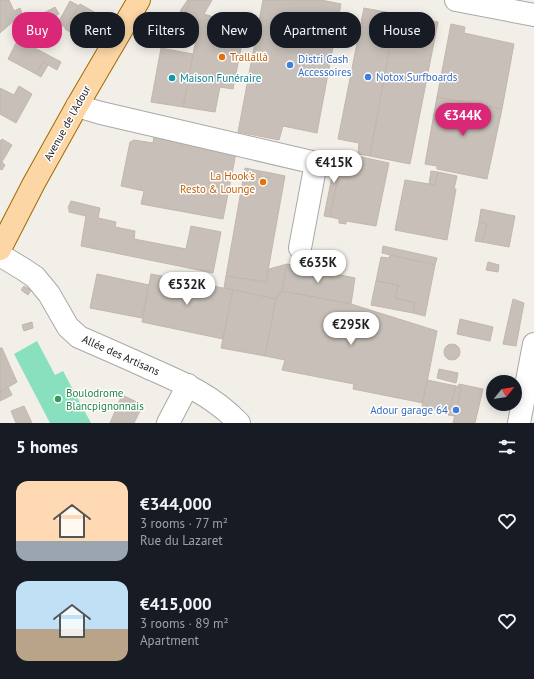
<!DOCTYPE html>
<meta charset="utf-8">
<style>
:root{--surface:#171b24;--page:#20242c;--text:#f1f3f6;--muted:#9ea1a6;--accent:#db2777}
body{margin:0;font-family:"PT Sans",sans-serif;background:var(--page);color:var(--text);height:100vh;display:flex;flex-direction:column;font-size:15px;white-space:nowrap}
*{box-sizing:border-box;margin:0}
p{font-size:13px;color:var(--muted)}
.icon{flex:none;width:22px;height:22px;fill:none;stroke:currentColor;stroke-width:2;stroke-linecap:round;stroke-linejoin:round}
.map{position:relative;height:423px;overflow:hidden}
.details{display:flex;flex-direction:column;background:var(--surface);flex:1}
.details>*{flex:none}
.top-card{position:absolute;left:12px;top:12px;width:510px;height:36px;display:flex;gap:8px}
.needle{width:26px;rotate:60deg}
.controls{position:absolute;left:486px;top:375px;display:grid;gap:8px}
.controls a{display:grid;place-items:center;width:36px;height:36px;border-radius:50%;background:var(--surface);box-shadow:0 2px 10px #0003;font-size:20px}
.price{position:absolute;translate:-50% -34px;padding:0 9px;border-radius:14px;background:#fff;color:#222;font-size:13px;line-height:26px;filter:drop-shadow(0 1px 2px #0008)}
.price::after{content:'';position:absolute;left:50%;top:24px;width:12px;height:9px;margin-left:-6px;background:inherit;clip-path:polygon(0 0,100% 0,50% 100%)}
.price.on{background:var(--accent);color:#fff}
ul{padding:0;list-style:none}
li{display:flex;align-items:center;gap:12px;height:100px;padding:0 16px}
li span{display:grid;place-items:center;flex:none;width:112px;height:80px;border-radius:12px;color:#555}
li>.icon{margin-inline-start:auto}
span .icon{width:48px;height:48px;fill:#fffc;stroke-width:1}
li b{font-size:17px}
h2{display:flex;justify-content:space-between;align-items:center;height:48px;padding:0 16px;font-size:17px}
.chip{padding:0 14px;border-radius:16px;background:var(--surface);box-shadow:0 2px 10px #0003;font-size:14px;line-height:36px}
.chip.on{background:var(--accent);color:#fff}
.map>svg:first-child{display:block}
</style>
<div class="map">
<svg width="534" height="423" viewBox="0 0 534 423">
<rect width="100%" height="100%" fill="#f2efe9"/>
<polygon fill="#88e0be" points="37,341 55,375 63,371 91,423 50,423 14,354"/>
<g fill="#c7bfb8" stroke="#c4b6ab">
<polygon points="0,0 9,0 14,11 20,8 24,19 19,23 17,18 0,33"/>
<polygon points="187,0 212,0 204,14 220,19 218,25 231,28 229,40 242,43 233,89 220,87 215,112 183,107 199,23 184,13 190,3 187,1"/>
<polygon points="263,0 321,0 341,4 317,133 283,126 279,140 238,132"/>
<polygon points="70,1 79,6 66,28 58,23"/>
<polygon points="187,1 190,3 184,13 180,11"/>
<polygon points="80,4 101,16 87,42 65,29"/>
<polygon points="55,7 59,14 48,20 44,13"/>
<polygon points="364,8 396,14 370,156 358,154 359,143 338,139"/>
<polygon points="396,14 438,22 410,164 370,156"/>
<polygon points="451,24 465,27 464,33 514,44 502,109 437,97"/>
<polygon points="18,39 61,62 57,70 43,62 36,74 8,59"/>
<polygon points="161,48 193,54 183,107 151,102"/>
<polygon points="43,62 48,65 41,77 36,74"/>
<polygon points="19,86 32,94 16,123 0,114 0,88 14,95"/>
<polygon points="437,97 502,109 487,179 437,169 437,166 425,164"/>
<polygon points="154,136 236,153 223,219 141,204 144,191 121,186 130,142 134,140 153,143"/>
<polygon points="2,139 12,145 2,162 5,165 2,170 0,169 0,141"/>
<polygon points="337,152 343,153 330,217 324,216"/>
<polygon points="343,153 389,163 376,226 346,221 346,224 339,223 339,219 330,217"/>
<polygon points="245,168 260,171 259,176 270,178 271,173 285,176 266,282 226,276"/>
<polygon points="260,171 271,173 270,178 259,176"/>
<polygon points="431,171 438,172 435,185 429,184"/>
<polygon points="438,172 457,176 454,189 456,189 447,240 395,230 405,180 435,185"/>
<polygon points="71,201 100,208 98,218 116,222 115,227 135,231 134,239 186,249 191,226 221,232 213,273 81,246 86,216 69,212 69,209 68,208"/>
<polygon points="481,209 515,216 509,247 482,242 487,224 479,222"/>
<polygon points="479,222 487,224 482,242 475,241"/>
<polygon points="383,246 437,258 435,265 382,253"/>
<polygon points="390,255 435,265 425,316 413,313 415,303 395,298 398,285 376,281 381,257 389,258"/>
<polygon points="488,262 499,265 498,272 486,270"/>
<polygon points="287,264 355,278 351,304 282,291"/>
<polygon points="287,264 282,291 276,299 224,288 226,276 266,282 269,269"/>
<polygon points="97,274 149,285 142,318 90,308"/>
<polygon points="151,274 233,290 223,339 142,322"/>
<polygon points="376,281 398,285 395,298 415,303 413,313 371,305"/>
<polygon points="24,286 31,290 28,295 21,290"/>
<polygon points="233,290 276,299 265,356 221,348"/>
<polygon points="282,291 351,304 437,331 423,403 353,389 354,384 282,370 285,360 265,356 276,299"/>
<polygon points="513,299 524,303 516,346 503,344"/>
<polygon points="460,319 493,327 490,341 457,334"/>
<polygon points="32,322 33,328 24,331 22,325"/>
<circle cx="452" cy="352" r="8"/>
<polygon points="0,348 2,348 17,382 0,392"/>
<polygon points="439,369 458,373 456,383 437,378"/>
<polygon points="427,380 456,386 449,412 422,406"/>
<polygon points="459,384 483,389 475,423 453,423 461,388 458,387"/>
<polygon points="456,386 461,388 455,416 448,415"/>
<polygon points="8,387 12,395 0,401 0,392"/>
<polygon points="122,395 143,405 134,423 110,423"/>
<polygon points="24,406 32,423 16,423 11,411"/>
</g>
<g fill="none" stroke-linecap="round" stroke-linejoin="round">
<g stroke="#a9a9a9" stroke-width="24">
<g id="minor">
<polyline points="456,0 534,15"/>
<polyline points="77,106 101,113 316,163 300,248"/>
<path d="M 0,255 L 23,269 L 35,277 L 49,294 L 68,327 L 79,337 C 102,347 125,357 149,368 C 183,383 212,395 239,423"/>
<polyline points="168,423 188,385"/>
<polyline points="519,423 534,344"/>
</g>
</g>
<g stroke="#a06b00" stroke-width="24">
<polyline id="major" points="0,249 34,183 77,106 139,0"/>
</g>
<use href="#minor" stroke="#fff" stroke-width="22"/>
<use href="#major" stroke="#fcd6a4" stroke-width="22"/>
</g>
<g fill="#e8710a" stroke="#fff" stroke-width="1.5">
<circle cx="222" cy="57" r="4"/>
<circle cx="263" cy="182" r="4"/>
</g>
<g fill="#3f7fe0" stroke="#fff" stroke-width="1.5">
<circle cx="290" cy="65" r="4"/>
<circle cx="368" cy="77" r="4"/>
<circle cx="456" cy="410" r="4"/>
</g>
<circle fill="#0f9aa8" stroke="#fff" stroke-width="1.5" cx="172" cy="78" r="4"/>
<circle fill="#2e9e5b" stroke="#fff" stroke-width="1.5" cx="58" cy="399" r="4"/>
<g text-anchor="middle" stroke-width="3" stroke-linejoin="round" paint-order="stroke">
<g font-size="11" fill="#c56008" stroke="#fff" text-anchor="start">
<text x="230" y="61">Trallallà</text>
<text x="255" y="180" text-anchor="end">La Hook's<tspan x="255" dy="13">Resto &amp; Lounge</tspan></text>
</g>
<g font-size="11" fill="#366cbe" stroke="#fff" text-anchor="start">
<text x="298" y="63">Distri Cash<tspan x="298" dy="13">Accessoires</tspan></text>
<text x="376" y="81">Notox Surfboards</text>
<text x="448" y="414" text-anchor="end">Adour garage 64</text>
</g>
<g font-size="11" fill="#0d838f" stroke="#fff" text-anchor="start">
<text x="180" y="82">Maison Funéraire</text>
</g>
<g font-size="11" fill="#222" stroke="#fff">
<text transform="translate(67 123) rotate(-61)" y="4">Avenue de l'Adour</text>
<text transform="translate(121 355) rotate(24)" y="4">Allée des Artisans</text>
</g>
<g font-size="11" fill="#27864d" stroke="#fff" text-anchor="start">
<text x="66" y="397">Boulodrome<tspan x="66" dy="13">Blancpignonnais</tspan></text>
</g>
</g>
</svg>
<div class="controls">
<a><svg class="needle" viewBox="-14 -14 28 28"><path d="M0-13l5 13h-10z" fill="#e53935"/><path d="M0 13l5-13h-10z" fill="#9ea1a6"/></svg></a>
</div>
<b class="price on" style="left:463px;top:137px">€344K</b>
<b class="price" style="left:334px;top:184px">€415K</b>
<b class="price" style="left:318px;top:284px">€635K</b>
<b class="price" style="left:187px;top:306px">€532K</b>
<b class="price" style="left:351px;top:346px">€295K</b>
<div class="top-card">
<a class="chip on">Buy</a>
<a class="chip">Rent</a>
<a class="chip">Filters</a>
<a class="chip">New</a>
<a class="chip">Apartment</a>
<a class="chip">House</a>
</div>
</div>
<section class="details">
<h2>5 homes<svg class="icon" aria-label="filters" viewBox="0 0 24 24"><path d="M4 7h16M4 17h16"/><circle cx="9" cy="7" r="2"/><circle cx="15" cy="17" r="2"/></svg></h2>
<ul>
<li><span style="background:linear-gradient(#ffd9b3 75%,#9aa5b1 0)"><svg class="icon" aria-label="home" viewBox="0 0 24 24"><path d="M3 11l9-7 9 7M6 9v11h12V9"/></svg></span><div><b>€344,000</b><p>3 rooms · 77 m²</p><p>Rue du Lazaret</p></div><svg class="icon" aria-label="heart" viewBox="0 0 24 24"><path d="M12 20l-8-8c-3-5 5-10 8-4 3-6 11-1 8 4z"/></svg></li>
<li><span style="background:linear-gradient(#bfe0f5 60%,#b9a48a 0)"><svg class="icon" aria-label="home" viewBox="0 0 24 24"><path d="M3 11l9-7 9 7M6 9v11h12V9"/></svg></span><div><b>€415,000</b><p>3 rooms · 89 m²</p><p>Apartment</p></div><svg class="icon" aria-label="heart" viewBox="0 0 24 24"><path d="M12 20l-8-8c-3-5 5-10 8-4 3-6 11-1 8 4z"/></svg></li>
</ul>
</section>
